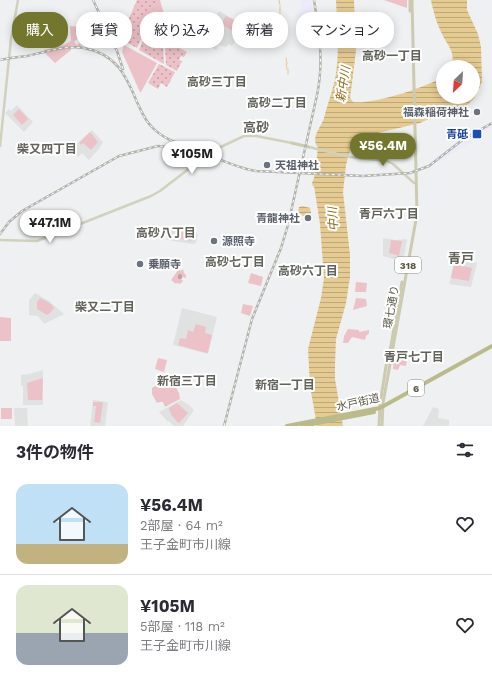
<!DOCTYPE html>
<html lang="ja">
<meta charset="utf-8">
<style>
:root{--surface:#fff;--page:#f7f7f7;--text:#2b2b33;--muted:#7c7c81;--line:#e1e1e2;--accent:#73772e}
body{margin:0;font-family:"Work Sans","Noto Sans JP",sans-serif;background:var(--page);color:var(--text);height:100vh;display:flex;flex-direction:column;font-size:15px;white-space:nowrap}
*{box-sizing:border-box;margin:0}
p{font-size:13px;color:var(--muted)}
.icon{flex:none;width:22px;height:22px;fill:none;stroke:currentColor;stroke-width:2;stroke-linecap:round;stroke-linejoin:round}
.map{position:relative;height:426px;overflow:hidden}
.panel{display:flex;flex-direction:column;background:var(--surface);flex:1}
.panel>*{flex:none}
.guide{position:absolute;left:12px;top:12px;width:468px;height:36px;display:flex;gap:8px}
.needle{width:26px;rotate:205deg}
.fabs{position:absolute;left:436px;top:60px;display:grid;gap:8px}
.fabs a{display:grid;place-items:center;width:44px;height:44px;border-radius:50%;background:var(--surface);box-shadow:0 2px 10px #0003;font-size:20px}
.price{position:absolute;translate:-50% -34px;padding:0 9px;border-radius:14px;background:#fff;color:#222;font-size:13px;line-height:26px;filter:drop-shadow(0 1px 2px #0008)}
.price::after{content:'';position:absolute;left:50%;top:24px;width:12px;height:9px;margin-left:-6px;background:inherit;clip-path:polygon(0 0,100% 0,50% 100%)}
.price.on{background:var(--accent);color:#fff}
ul{padding:0;list-style:none}
li{display:flex;align-items:center;gap:12px;height:100px;padding:0 16px}
li+li{border-top:1px solid var(--line)}
li span{display:grid;place-items:center;flex:none;width:112px;height:80px;border-radius:12px;color:#555}
li>.icon{margin-inline-start:auto}
span .icon{width:48px;height:48px;fill:#fffc;stroke-width:1}
li b{font-size:17px}
h2{display:flex;justify-content:space-between;align-items:center;height:48px;padding:0 16px;font-size:17px}
.pill{padding:0 14px;border-radius:16px;background:var(--surface);box-shadow:0 2px 10px #0003;font-size:14px;line-height:36px}
.pill.on{background:var(--accent);color:#fff}
.map>svg:first-child{display:block}
</style>
<div class="map">
<svg width="492" height="426" viewBox="0 0 492 426">
<defs>
<pattern id="grass-dots" width="8" height="8" patternUnits="userSpaceOnUse"><rect width="8" height="8" fill="#ecc1c7"/><path d="M2 2h.1M6 6h.1" fill="none" stroke="#c2a0a4" stroke-width="1.8" stroke-linecap="round"/></pattern>
<pattern id="cemetery-stones" width="16" height="16" patternUnits="userSpaceOnUse"><rect width="16" height="16" fill="#ecc1c7"/><path d="M2 7V4a2 2 0 0 1 4 0v3zM10 15v-3a2 2 0 0 1 4 0v3z" fill="#c2a0a4"/></pattern>
<pattern id="water-rules" width="6" height="5" patternUnits="userSpaceOnUse"><rect width="6" height="5" fill="#e5cb91"/><path d="M0 2.5h6" fill="none" stroke="#bda878"/></pattern>
</defs>
<rect width="100%" height="100%" fill="#eff0f1"/>
<g fill="#edeafb">
<polygon points="300,0 311,0 315,27 311,29 311,32 304,35 296,14 302,11"/>
<polygon points="492,122 492,126 465,146 437,163 435,158 478,130"/>
</g>
<g fill="#e0e2e2">
<polygon points="219,11 244,25 239,34 242,36 241,38 238,36 232,46 229,44 226,47 219,45 216,50 198,40 210,18 214,20"/>
<polygon points="17,105 33,122 24,132 5,113 9,109 11,111"/>
<polygon points="92,130 103,142 99,149 89,160 82,153 78,157 73,152 75,149 73,147"/>
<polygon points="169,229 198,234 196,243 193,244 167,240"/>
<polygon points="383,238 396,240 406,239 407,240 403,262 383,256"/>
<polygon points="455,258 477,263 471,287 449,284"/>
<polygon points="35,293 49,301 64,314 44,324 38,316 29,315 29,300"/>
<polygon points="182,308 217,317 208,354 173,345"/>
<polygon points="43,370 43,405 23,405 23,386 21,386 21,375 29,374"/>
<polygon points="93,400 108,402 105,426 90,426"/>
<polygon points="181,400 189,405 194,410 183,426 174,426 169,421 168,422 159,412"/>
<polygon points="433,407 439,409 438,418 449,420 449,426 423,426"/>
<polygon points="14,408 27,408 28,426 15,426"/>
</g>
<g fill="url(#grass-dots)">
<polygon points="137,0 159,0 137,48 120,39"/>
<polygon points="147,31 156,37 163,46 164,64 139,50"/>
<polygon points="165,45 178,47 187,52 184,57 181,56 179,60 182,61 177,71 166,65"/>
<polygon points="159,64 175,72 167,87 161,83 158,89 148,83"/>
</g>
<polygon fill="url(#cemetery-stones)" points="179,269 181,271 183,269 184,273 186,275 186,278 183,277 181,279 183,281 180,284 177,283 176,284 171,280"/>
<g fill="#ecc1c7">
<polygon points="158,0 160,0 166,21 152,13"/>
<polygon points="384,0 407,0 407,8"/>
<polygon points="226,16 243,25 238,34 221,24"/>
<polygon points="70,26 83,27 84,33 74,42 77,45 79,43 82,46 79,48 71,48 71,50 55,63 45,53 44,50 64,45 71,41"/>
<polygon points="211,30 214,31 215,30 222,34 216,43 214,43 206,38"/>
<polygon points="124,45 157,63 141,92 140,92 122,52"/>
<polygon points="19,109 28,119 22,125 13,115"/>
<polygon points="90,132 98,142 91,150 83,143 81,145 79,143"/>
<polygon points="178,231 192,234 191,241 177,238"/>
<polygon points="391,240 402,241 399,256 389,253"/>
<polygon points="454,264 472,268 469,281 451,278"/>
<polygon points="251,273 263,277 261,286 248,283"/>
<polygon points="356,282 367,283 366,292 355,292"/>
<polygon points="40,298 48,302 52,305 54,308 49,314 47,315 37,309 37,302"/>
<polygon points="356,298 366,299 367,306 353,310"/>
<polygon points="243,304 253,306 250,316 241,313"/>
<polygon points="0,317 11,318 11,341 0,341"/>
<polygon points="196,324 206,327 205,333 212,335 208,352 207,353 178,345 180,338 186,339 188,330 193,332"/>
<polygon points="348,329 359,330 359,332 369,330 369,333 366,336 365,340 352,337 348,343 343,343 344,336"/>
<polygon points="395,350 399,351 397,362 401,362 402,357 407,359 406,366 400,365 398,370 393,369"/>
<polygon points="158,358 167,360 164,372 155,369"/>
<polygon points="170,376 179,393 180,399 165,407 163,402 160,402 157,403 152,394 152,388"/>
<polygon points="43,378 42,400 28,400 27,383"/>
<polygon points="93,402 102,402 103,403 100,423 94,422 96,406 93,406"/>
<path d="M 177,403 L 188,413 L 179,423 C 174,419 170,414 169,408 Z"/>
<rect x="1" y="408" width="11" height="11"/>
</g>
<g fill="url(#water-rules)">
<path d="M 336,0 L 354,0 L 356,51 L 350,98 L 353,102 C 372,105 427,87 443,77 L 443,97 L 473,97 L 473,67 L 451,67 C 456,51 448,47 442,34 C 437,24 433,11 431,0 L 467,0 L 467,10 L 478,34 L 481,47 L 482,81 L 480,87 L 473,100 L 463,108 L 442,113 L 420,123 L 365,136 L 355,142 L 351,147 L 346,165 L 343,192 L 350,255 L 350,277 L 346,303 L 336,339 L 335,365 L 335,379 L 343,426 L 317,426 L 310,386 L 308,349 L 321,298 L 324,278 L 320,224 L 314,186 L 313,187 L 312,183 L 314,178 L 318,148 C 310,137 321,128 324,118 C 327,105 332,93 335,80 C 340,53 337,27 336,0 Z"/>
<polygon points="303,206 310,208 311,213 308,217 303,216 298,212 299,207"/>
</g>
<g fill="none" stroke-linecap="round" stroke-linejoin="round">
<g stroke="#e5cb91" stroke-width="1">
<polyline points="279,0 280,5"/>
<polyline points="280,6 280,10"/>
<polyline points="280,10 280,15"/>
<polyline points="286,58 287,64"/>
<polyline points="286,64 287,69"/>
<polyline points="288,69 288,74"/>
</g>
<g stroke="#d1d1be" stroke-width="2.5">
<polyline points="0,146 11,39 18,0"/>
<polyline points="309,147 350,157 387,161 393,164 414,183"/>
<polyline points="0,240 37,241 151,196 160,191 212,151 244,136 256,136 292,143"/>
</g>
<g stroke="#cccbb1" stroke-width="3">
<polyline points="410,0 410,11"/>
<polyline points="292,143 309,147"/>
<polyline points="388,363 402,282"/>
<polyline points="379,426 380,404 387,360"/>
<polyline points="382,426 383,403 417,214 412,0"/>
</g>
<g stroke="#baba8a" stroke-width="4">
<polyline points="287,426 380,408 492,346"/>
<polyline points="302,426 374,412"/>
</g>
<g stroke="#b2b3ac" stroke-width="2.5">
<g id="rail">
<polyline points="93,0 117,51 123,69"/>
<path d="M 0,60 C 9,58 18,57 27,56 C 46,52 65,45 84,48 C 116,54 126,75 137,102 C 141,110 144,119 151,126 C 164,141 186,146 204,153 C 221,160 238,168 256,171 L 363,176 L 410,173 L 429,166 L 461,141 L 492,123"/>
<polyline points="0,234 9,222 22,211 119,156 158,146 180,148"/>
<path d="M 224,426 L 252,319 L 281,248 L 288,225 L 317,95 C 324,62 319,33 314,0"/>
</g>
</g>
<use href="#rail" stroke="#fff" stroke-width="1" stroke-dasharray="3" stroke-linecap="butt"/>
</g>
<g fill="#6b7280" stroke="#fff" stroke-width="1.5">
<circle cx="477" cy="112" r="4"/>
<circle cx="267" cy="165" r="4"/>
<circle cx="308" cy="218" r="4"/>
<circle cx="214" cy="241" r="4"/>
<circle cx="140" cy="264" r="4"/>
</g>
<rect fill="#1a4fb4" stroke="#fff" stroke-width="1.5" x="472" y="129" width="10" height="10" rx="2"/>
<g text-anchor="middle" stroke-width="4" stroke-linejoin="round" paint-order="stroke">
<g fill="#fff" stroke="#8c8c7f" stroke-width="1">
<rect x="395" y="257" width="26" height="16" rx="3"/>
<rect x="408" y="380" width="16" height="16" rx="3"/>
</g>
<g font-size="10" font-weight="bold" fill="#5b5a48">
<text x="408" y="269">318</text>
<text x="416" y="392">6</text>
</g>
<g font-size="11" font-weight="bold" fill="#5b616d" stroke="#fff" text-anchor="start">
<text x="469" y="116" text-anchor="end">福森稲荷神社</text>
<text x="275" y="169">天祖神社</text>
<text x="300" y="222" text-anchor="end">青龍神社</text>
<text x="222" y="245">源照寺</text>
<text x="148" y="268">乗願寺</text>
</g>
<g font-size="11" font-weight="bold" fill="#164399" stroke="#fff" text-anchor="end">
<text x="468" y="138">青砥</text>
</g>
<g font-size="11" fill="#5b5a48" stroke="#fff">
<text transform="translate(391 307) rotate(-80)" y="4">環七通り</text>
<text transform="translate(358 402) rotate(-13)" y="4">水戸街道</text>
</g>
<g font-size="12" font-weight="bold" fill="#63635c" stroke="#fff">
<text x="392" y="60">高砂一丁目</text>
<text x="217" y="86">高砂三丁目</text>
<text x="277" y="107">高砂二丁目</text>
<text x="47" y="153">柴又四丁目</text>
<text x="389" y="218">青戸六丁目</text>
<text x="166" y="237">高砂八丁目</text>
<text x="235" y="266">高砂七丁目</text>
<text x="308" y="275">高砂六丁目</text>
<text x="105" y="311">柴又二丁目</text>
<text x="414" y="361">青戸七丁目</text>
<text x="187" y="385">新宿三丁目</text>
<text x="285" y="389">新宿一丁目</text>
</g>
<g font-size="12" font-style="italic" fill="#926b16" stroke="#fff">
<text transform="translate(343 84) rotate(-81)" y="4">新中川</text>
<text transform="translate(333 219) rotate(-94)" y="4">中川</text>
</g>
<g font-size="13" font-weight="bold" fill="#63635c" stroke="#fff">
<text x="256" y="132">高砂</text>
<text x="461" y="263">青戸</text>
</g>
</g>
</svg>
<div class="fabs">
<a><svg class="needle" viewBox="-14 -14 28 28"><path d="M0-13l5 13h-10z" fill="#e53935"/><path d="M0 13l5-13h-10z" fill="#7c7c81"/></svg></a>
</div>
<b class="price on" style="left:383px;top:167px">¥56.4M</b>
<b class="price" style="left:192px;top:175px">¥105M</b>
<b class="price" style="left:50px;top:244px">¥47.1M</b>
<div class="guide">
<a class="pill on">購入</a>
<a class="pill">賃貸</a>
<a class="pill">絞り込み</a>
<a class="pill">新着</a>
<a class="pill">マンション</a>
</div>
</div>
<section class="panel">
<h2>3件の物件<svg class="icon" aria-label="filters" viewBox="0 0 24 24"><path d="M4 7h16M4 17h16"/><circle cx="9" cy="7" r="2"/><circle cx="15" cy="17" r="2"/></svg></h2>
<ul>
<li><span style="background:linear-gradient(#bfe0f5 75%,#c2b280 0)"><svg class="icon" aria-label="home" viewBox="0 0 24 24"><path d="M3 11l9-7 9 7M6 9v11h12V9"/></svg></span><div><b>¥56.4M</b><p>2部屋 · 64 m²</p><p>王子金町市川線</p></div><svg class="icon" aria-label="heart" viewBox="0 0 24 24"><path d="M12 20l-8-8c-3-5 5-10 8-4 3-6 11-1 8 4z"/></svg></li>
<li><span style="background:linear-gradient(#dfe7d0 60%,#9aa5b1 0)"><svg class="icon" aria-label="home" viewBox="0 0 24 24"><path d="M3 11l9-7 9 7M6 9v11h12V9"/></svg></span><div><b>¥105M</b><p>5部屋 · 118 m²</p><p>王子金町市川線</p></div><svg class="icon" aria-label="heart" viewBox="0 0 24 24"><path d="M12 20l-8-8c-3-5 5-10 8-4 3-6 11-1 8 4z"/></svg></li>
</ul>
</section>
